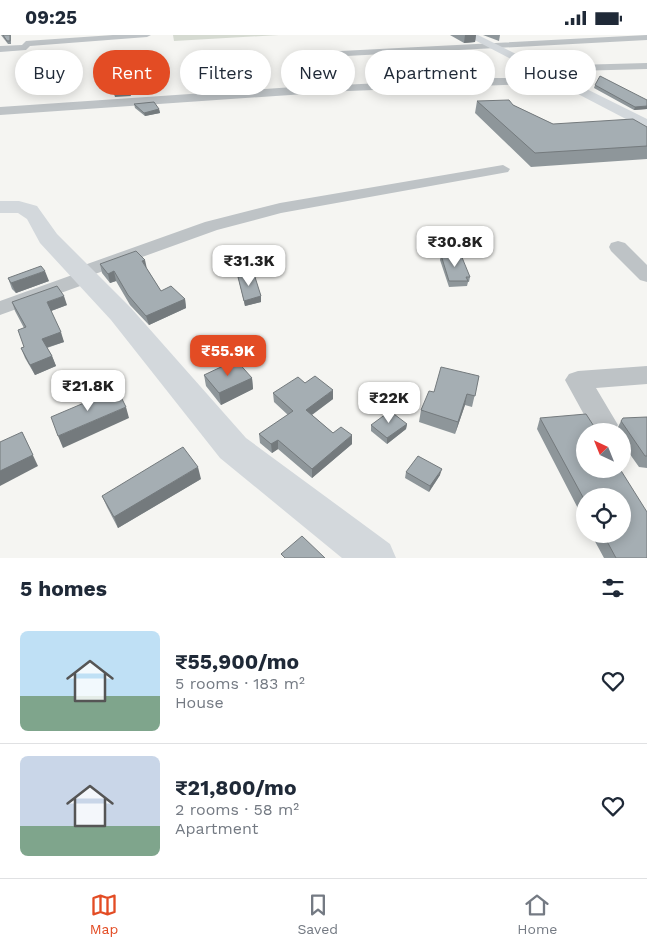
<!DOCTYPE html>
<meta charset="utf-8">
<style>
:root{--surface:#fff;--page:#f6f6f7;--text:#1f2937;--muted:#747a83;--line:#e0e1e3;--accent:#e34c24}
body{margin:0;font-family:"Work Sans",sans-serif;background:var(--page);color:var(--text);height:100vh;display:flex;flex-direction:column;font-size:19px;white-space:nowrap}
*{box-sizing:border-box;margin:0}
p{font-size:16px;color:var(--muted)}
.icon{flex:none;width:28px;height:28px;fill:none;stroke:currentColor;stroke-width:2;stroke-linecap:round;stroke-linejoin:round}
.map{position:relative;height:523px;overflow:hidden}
.details{display:flex;flex-direction:column;background:var(--surface);flex:1}
.details>*{flex:none}
.banner{position:absolute;left:15px;top:15px;width:618px;height:45px;display:flex;gap:10px}
.needle{width:32px;rotate:317deg}
.tools{position:absolute;left:576px;top:388px;display:grid;gap:10px}
.tools a{display:grid;place-items:center;width:55px;height:55px;border-radius:50%;background:var(--surface);box-shadow:0 2px 12px #0003;font-size:25px}
.price{position:absolute;translate:-50% -42px;padding:0 11px;border-radius:10px;background:#fff;color:#222;font-size:16px;line-height:32px;filter:drop-shadow(0 1px 2px #0008)}
.price::after{content:'';position:absolute;left:50%;top:30px;width:15px;height:11px;margin-left:-8px;background:inherit;clip-path:polygon(0 0,100% 0,50% 100%)}
.price.selected{background:var(--accent);color:#fff}
ul{padding:0;list-style:none}
li{display:flex;align-items:center;gap:15px;height:125px;padding:0 20px}
li+li{border-top:1px solid var(--line)}
li span{display:grid;place-items:center;flex:none;width:140px;height:100px;border-radius:8px;color:#555}
li>.icon{margin-inline-start:auto}
span .icon{width:60px;height:60px;fill:#fffc;stroke-width:1}
li b{font-size:21px}
h2{display:flex;justify-content:space-between;align-items:center;height:60px;padding:0 20px;font-size:21px}
.tag{padding:0 18px;border-radius:22px;background:var(--surface);box-shadow:0 2px 12px #0003;font-size:18px;line-height:45px}
.tag.selected{background:var(--accent);color:#fff}
.status{display:flex;justify-content:space-between;align-items:center;height:35px;padding:0 25px;background:var(--surface);direction:ltr}
.status svg{height:14px;fill:currentColor}
.menu{display:flex;justify-content:space-around;align-items:center;height:70px;border-top:1px solid var(--line);background:var(--surface);font-size:14px;color:var(--muted)}
.menu a{display:grid;justify-items:center;gap:2px}
.menu .selected{color:var(--accent)}
.map>svg:first-child{display:block}
</style>
<div class="status"><b>09:25</b><svg viewBox="0 0 49 12"><path d="M0 12V9h3v3zM5 12V6h3v6zM10 12V3h3v9zM15 12V0h3v12zM26 1h20v11H26zM47 4h2v5h-2z"/></svg></div>
<div class="map">
<svg width="647" height="523" viewBox="0 0 647 523">
<rect width="100%" height="100%" fill="#f5f5f2"/>
<polygon fill="#d5dad1" points="173,0 279,0 174,6"/>
<g fill="none" stroke-linecap="round" stroke-linejoin="round">
<g fill="#bec3c6" fill-rule="evenodd">
<polygon points="113,0 151,0 147,2 30,11 26,15 0,17 0,11 22,10 26,6"/>
<polygon points="647,0 647,5 309,23 319,51 487,43 561,43 561,47 557,48 348,56 0,80 0,72 308,51 302,27 297,21 302,18"/>
<polygon points="647,28 647,34 538,37 533,34 538,31"/>
<polygon points="503,130 510,134 508,137 281,178 217,195 95,239 97,242 94,246 0,280 0,266 75,239 73,237 76,233 205,187 280,168"/>
<polygon points="618,206 625,208 647,230 647,247 640,245 611,216 609,212 611,208"/>
<polygon points="647,331 647,349 596,353 618,390 614,396 593,396 565,345 569,339 578,336"/>
</g>
<g fill="#d3d8dc" fill-rule="evenodd">
<polygon points="465,0 478,0 647,84 647,95"/>
<polygon points="0,166 19,166 37,171 57,199 131,273 246,403 390,509 396,523 342,523 220,423 111,285 40,208 27,184 18,178 0,178"/>
</g>
</g>
<g fill="#8e969a">
<polygon points="1,0 11,0 11,9 8,9"/>
<polygon points="450,0 476,0 475,7 464,8"/>
<polygon points="483,0 500,0 499,6"/>
<polygon points="595,50 647,65 647,74 634,75 594,53"/>
<polygon points="477,66 513,70 553,89 647,92 647,124 531,132 475,78"/>
<polygon points="134,69 159,74 160,78 145,81 135,73"/>
<polygon points="441,220 470,242 469,247 468,247 467,251 449,252 440,225"/>
<polygon points="100,229 147,234 161,256 185,264 186,273 149,290 130,270 116,246 110,248 102,238"/>
<polygon points="238,242 261,261 261,267 245,271"/>
<polygon points="8,243 49,246 16,258 12,254"/>
<polygon points="12,267 67,270 51,276 64,307 47,313 52,321 56,331 35,340 25,323 21,313 24,312 24,293 15,276"/>
<polygon points="204,340 252,343 253,354 221,370 206,351"/>
<polygon points="479,341 472,372 465,370 455,399 419,387 421,375 434,357"/>
<polygon points="305,348 333,364 312,380 333,398 352,409 312,443 278,414 272,418 260,408 259,399 288,380 274,367 273,358"/>
<polygon points="647,382 647,433 639,432 622,408 622,396 616,396 621,386"/>
<polygon points="540,383 647,523 604,523 591,499 622,499 585,461 585,487 537,394"/>
<polygon points="407,389 406,394 387,409 371,396 371,390"/>
<polygon points="406,437 440,440 429,457 405,443"/>
<polygon points="201,444 118,493 107,472 102,461"/>
</g>
<g fill="#747a7d">
<polygon points="465,0 476,0 475,7 464,8"/>
<polygon points="130,58 131,61 115,62 114,59"/>
<polygon points="647,71 647,74 634,75 635,72"/>
<polygon points="159,74 160,78 145,81 144,78"/>
<polygon points="145,225 147,234 142,226"/>
<polygon points="45,236 49,246 16,258 11,248"/>
<polygon points="114,236 116,246 110,248 108,239"/>
<polygon points="64,261 67,270 51,276 47,267"/>
<polygon points="261,261 261,267 245,271 244,266"/>
<polygon points="185,264 186,273 149,290 146,281"/>
<polygon points="61,297 64,307 45,313 42,304"/>
<polygon points="52,321 56,331 35,340 30,330"/>
<polygon points="252,343 253,354 221,370 219,358"/>
<polygon points="333,355 333,364 306,384 306,375"/>
<polygon points="467,359 465,370 455,399 458,387"/>
<polygon points="126,372 129,383 63,413 58,401"/>
<polygon points="407,389 406,394 387,409 387,403"/>
<polygon points="22,397 38,431 0,451 0,436"/>
<polygon points="352,400 352,409 312,443 312,434"/>
<polygon points="278,405 278,414 272,418 271,409"/>
<polygon points="198,432 201,444 118,493 114,482"/>
<polygon points="442,434 440,440 429,457 430,451"/>
</g>
<g fill="#a5aeb3" stroke="#747a7d">
<polygon points="3,0 10,0 10,6 7,6"/>
<polygon points="123,39 130,58 114,59 109,40"/>
<polygon points="600,41 647,65 647,71 635,72 595,50"/>
<polygon points="509,65 513,70 553,89 633,84 647,92 647,111 535,118 477,66"/>
<polygon points="154,67 159,74 144,78 134,69"/>
<polygon points="136,216 145,225 142,226 161,256 171,251 185,264 146,281 128,260 114,236 108,239 100,229"/>
<polygon points="441,220 461,220 470,242 466,242 468,246 449,246"/>
<polygon points="41,231 45,236 11,248 8,243"/>
<polygon points="254,239 261,261 244,266 238,242"/>
<polygon points="57,251 64,261 47,267 61,297 42,304 52,321 30,330 21,313 24,312 18,295 26,292 12,267"/>
<polygon points="236,325 252,343 219,358 204,340"/>
<polygon points="441,332 479,341 475,361 467,359 458,387 421,375 429,356 434,357"/>
<polygon points="315,341 333,355 306,375 333,398 341,392 352,400 312,434 278,405 271,409 259,399 293,376 273,358 298,342 305,348"/>
<polygon points="117,354 126,372 58,401 51,382"/>
<polygon points="390,376 407,389 387,403 371,390"/>
<polygon points="586,379 597,396 585,396 585,434 620,434 647,477 647,523 616,523 603,499 622,499 622,461 585,461 585,466 540,383"/>
<polygon points="647,382 647,421 645,421 621,386 623,383"/>
<polygon points="22,397 33,420 0,436 0,407"/>
<polygon points="183,412 198,432 114,482 102,461"/>
<polygon points="418,421 442,434 430,451 406,437"/>
<polygon points="302,501 325,523 285,523 281,519"/>
</g>
</svg>
<div class="tools">
<a><svg class="needle" viewBox="-14 -14 28 28"><path d="M0-13l5 13h-10z" fill="#e53935"/><path d="M0 13l5-13h-10z" fill="#747a83"/></svg></a>
<a><svg class="icon" aria-label="locate" viewBox="0 0 24 24"><circle cx="12" cy="12" r="6"/><path d="M12 2v4M12 18v4M2 12h4M18 12h4"/></svg></a>
</div>
<b class="price" style="left:455px;top:233px">₹30.8K</b>
<b class="price" style="left:249px;top:252px">₹31.3K</b>
<b class="price selected" style="left:228px;top:342px">₹55.9K</b>
<b class="price" style="left:88px;top:377px">₹21.8K</b>
<b class="price" style="left:389px;top:389px">₹22K</b>
<div class="banner">
<a class="tag">Buy</a>
<a class="tag selected">Rent</a>
<a class="tag">Filters</a>
<a class="tag">New</a>
<a class="tag">Apartment</a>
<a class="tag">House</a>
</div>
</div>
<section class="details">
<h2>5 homes<svg class="icon" aria-label="filters" viewBox="0 0 24 24"><path d="M4 7h16M4 17h16"/><circle cx="9" cy="7" r="2"/><circle cx="15" cy="17" r="2"/></svg></h2>
<ul>
<li><span style="background:linear-gradient(#bfe0f5 65%,#7fa58c 0)"><svg class="icon" aria-label="home" viewBox="0 0 24 24"><path d="M3 11l9-7 9 7M6 9v11h12V9"/></svg></span><div><b>₹55,900/mo</b><p>5 rooms · 183 m²</p><p>House</p></div><svg class="icon" aria-label="heart" viewBox="0 0 24 24"><path d="M12 20l-8-8c-3-5 5-10 8-4 3-6 11-1 8 4z"/></svg></li>
<li><span style="background:linear-gradient(#c9d6e8 70%,#7fa58c 0)"><svg class="icon" aria-label="home" viewBox="0 0 24 24"><path d="M3 11l9-7 9 7M6 9v11h12V9"/></svg></span><div><b>₹21,800/mo</b><p>2 rooms · 58 m²</p><p>Apartment</p></div><svg class="icon" aria-label="heart" viewBox="0 0 24 24"><path d="M12 20l-8-8c-3-5 5-10 8-4 3-6 11-1 8 4z"/></svg></li>
</ul>
</section>
<nav class="menu">
<a class="selected"><svg class="icon" aria-label="map" viewBox="0 0 24 24"><path d="M3 6l6-2 6 2 6-2v14l-6 2-6-2-6 2zM9 4v14M15 6v14"/></svg>Map</a>
<a><svg class="icon" aria-label="saved" viewBox="0 0 24 24"><path d="M7 4h10v16l-5-4-5 4z"/></svg>Saved</a>
<a><svg class="icon" aria-label="home" viewBox="0 0 24 24"><path d="M3 11l9-7 9 7M6 9v11h12V9"/></svg>Home</a>
</nav>
